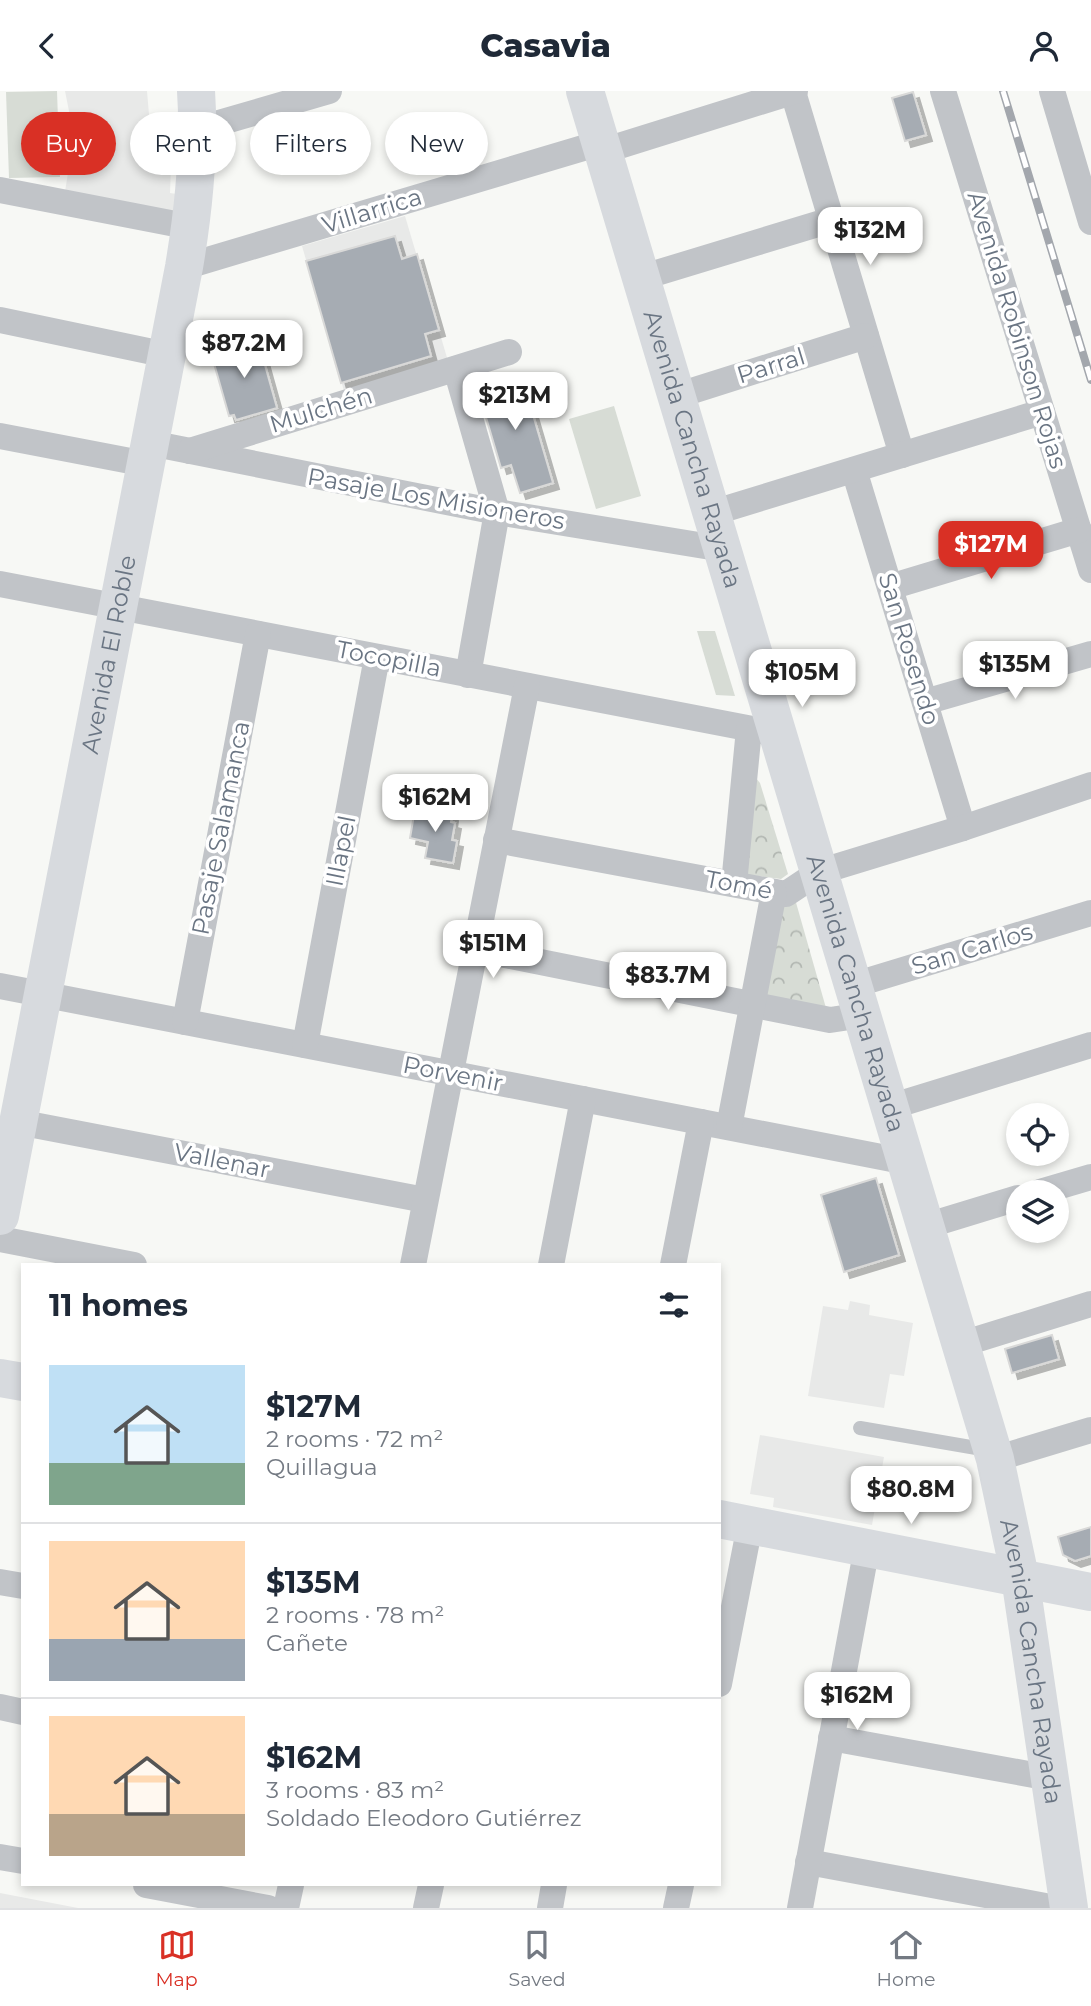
<!DOCTYPE html>
<meta charset="utf-8">
<style>
:root{--surface:#fff;--page:#f2f2f3;--text:#1f2937;--muted:#747a83;--line:#e0e1e3;--accent:#d93025}
body{margin:0;font-family:Montserrat,sans-serif;background:var(--page);color:var(--text);height:100vh;display:flex;flex-direction:column;font-size:26px;white-space:nowrap}
*{box-sizing:border-box;margin:0}
p{font-size:23px;color:var(--muted)}
.icon{flex:none;width:38px;height:38px;fill:none;stroke:currentColor;stroke-width:2;stroke-linecap:round;stroke-linejoin:round}
.map{position:relative;flex:1;overflow:hidden}
.sheet{position:absolute;left:21px;top:1172px;width:700px;height:623px;display:flex;flex-direction:column;background:var(--surface);border-radius:0px;box-shadow:0 4px 10px #0003}
.sheet>*{flex:none}
.banner{position:absolute;left:21px;top:21px;width:700px;height:63px;display:flex;gap:14px}
.tools{position:absolute;left:1006px;top:1012px;display:grid;gap:14px}
.tools a{display:grid;place-items:center;width:63px;height:63px;border-radius:50%;background:var(--surface);box-shadow:0 4px 10px #0003;font-size:35px}
.price{position:absolute;translate:-50% -60px;padding:0 16px;border-radius:14px;background:#fff;color:#222;font-size:23px;line-height:46px;filter:drop-shadow(0 2px 4px #0008)}
.price::after{content:'';position:absolute;left:50%;top:42px;width:21px;height:16px;margin-left:-10px;background:inherit;clip-path:polygon(0 0,100% 0,50% 100%)}
.price.active{background:var(--accent);color:#fff}
ul{padding:0;list-style:none}
li{display:flex;align-items:center;gap:21px;height:175px;padding:0 28px}
li+li{border-top:2px solid var(--line)}
li span{display:grid;place-items:center;flex:none;width:196px;height:140px;border-radius:0px;color:#555}
li>.icon{margin-inline-start:auto}
span .icon{width:84px;height:84px;fill:#fffc;stroke-width:1}
li b{font-size:30px}
h2{display:flex;justify-content:space-between;align-items:center;height:84px;padding:0 28px;font-size:30px}
.chip{padding:0 24px;border-radius:32px;background:var(--surface);box-shadow:0 4px 10px #0003;font-size:24px;line-height:63px}
.chip.active{background:var(--accent);color:#fff}
header{display:flex;justify-content:space-between;align-items:center;height:91px;padding:0 28px;background:var(--surface);font-size:32px;font-weight:800}
.tabs{display:flex;justify-content:space-around;align-items:center;height:98px;border-top:2px solid var(--line);background:var(--surface);font-size:19px;color:var(--muted)}
.tabs a{display:grid;justify-items:center;gap:4px}
.tabs .active{color:var(--accent)}
.map>svg:first-child{display:block}
</style>
<header><svg class="icon" aria-label="back" viewBox="0 0 24 24"><path d="M15 5l-7 7 7 7"/></svg>Casavia<svg class="icon" aria-label="person" viewBox="0 0 24 24"><circle cx="12" cy="8" r="4"/><path d="M4 21q1-7 8-7t8 7"/></svg></header>
<div class="map">
<svg width="1091" height="1817" viewBox="0 0 1091 1817">
<defs>
<pattern id="forest-crowns" width="20" height="18" patternUnits="userSpaceOnUse" patternTransform="scale(1.75)"><rect width="20" height="18" fill="#d7dcd5"/><path d="M2 6a3 3 0 1 1 6 0M12 15a3 3 0 1 1 6 0" fill="none" stroke="#b2b7b2"/></pattern>
<filter id="shadow"><feDropShadow dx="6" dy="6" stdDeviation="0" flood-color="#0004"/></filter>
</defs>
<rect width="100%" height="100%" fill="#f7f8f5"/>
<g fill="#e8e9e8">
<polygon points="65,0 147,0 151,47 172,47 170,102 177,103 175,126 64,107 71,63 69,20"/>
<polygon points="405,125 448,270 344,300 302,155"/>
<polygon points="850,1210 870,1214 869,1224 913,1232 904,1285 890,1283 884,1317 808,1305 823,1215 848,1219"/>
<polygon points="760,1344 884,1366 872,1434 773,1416 774,1407 750,1403"/>
<polygon points="0,1802 78,1817 0,1817"/>
</g>
<g fill="#d7dcd5">
<polygon points="57,0 60,86 9,87 6,1"/>
<polygon points="614,315 641,405 596,418 569,328"/>
<polygon points="697,540 715,540 735,605 716,604"/>
</g>
<g fill="url(#forest-crowns)">
<polygon points="755,686 760,692 788,783 781,788 742,783"/>
<polygon points="776,807 795,808 828,924 760,915"/>
</g>
<g fill="#a6acb3" stroke="#d9d9d8" stroke-width="2" filter="url(#shadow)">
<polygon points="913,1 926,44 905,50 892,7"/>
<polygon points="395,145 402,168 417,163 439,239 425,243 431,265 341,292 306,170"/>
<polygon points="258,249 277,317 236,329 234,324 229,325 211,262"/>
<polygon points="521,283 553,392 520,402 511,374 501,377 477,296"/>
<polygon points="415,718 452,724 451,731 455,732 452,749 457,750 453,772 425,767 428,751 410,747"/>
<polygon points="876,1087 899,1164 844,1181 821,1104"/>
<polygon points="1052,1244 1059,1268 1012,1282 1005,1258"/>
<polygon points="1091,1436 1091,1465 1075,1470 1063,1464 1058,1446"/>
</g>
<g fill="none" stroke-linecap="round" stroke-linejoin="round">
<polyline stroke="#c1c4c8" stroke-width="14" points="860,1337 988,1359"/>
<g stroke="#c1c4c8" stroke-width="26">
<polyline points="943,0 1091,479"/>
<polyline points="1052,0 1091,131"/>
<polyline points="793,1 902,364"/>
<polyline points="198,38 329,0"/>
<polyline points="603,60 795,0"/>
<polyline points="0,99 191,136"/>
<polyline points="184,176 600,52"/>
<polyline points="640,187 831,129"/>
<polyline points="0,229 167,264"/>
<polyline points="456,278 497,421 468,584"/>
<polyline points="676,305 866,245"/>
<polyline points="0,345 146,373"/>
<polyline points="150,352 497,421 723,458"/>
<polyline points="190,360 509,261"/>
<polyline points="854,379 963,737"/>
<polyline points="712,422 1042,321"/>
<polyline points="0,493 778,643"/>
<polyline points="890,496 1079,439"/>
<polyline points="925,611 1091,563"/>
<polyline points="496,749 786,803 819,781 963,737 1091,694"/>
<polyline points="734,793 749,638"/>
<polyline points="475,858 830,929 863,924"/>
<polyline points="854,894 1091,822"/>
<polyline points="0,895 907,1071"/>
<polyline points="185,931 258,543"/>
<polyline points="305,954 377,566"/>
<polyline points="890,1016 1091,954"/>
<polyline points="18,1031 425,1109"/>
<polyline points="729,1036 774,801"/>
<polyline points="1040,1101 1091,1086"/>
<polyline points="926,1135 1018,1107"/>
<polyline points="0,1148 134,1174"/>
<polyline points="413,1174 527,595"/>
<polyline points="551,1174 583,1008"/>
<polyline points="673,1174 701,1031"/>
<polyline points="962,1253 1091,1213"/>
<polyline points="995,1368 1091,1339"/>
<polyline points="0,1491 23,1495"/>
<polyline points="719,1593 750,1434"/>
<polyline points="0,1616 23,1621"/>
<polyline points="831,1647 1050,1687"/>
<polyline points="0,1766 23,1770"/>
<polyline points="808,1771 1056,1817"/>
<polyline points="146,1794 268,1817"/>
<polyline points="286,1817 291,1794"/>
<polyline points="426,1817 431,1794"/>
<polyline points="550,1817 554,1794"/>
<polyline points="676,1817 681,1794"/>
<polyline points="800,1817 867,1456"/>
</g>
<g stroke="#d7dade" stroke-width="38">
<path id="s1" d="M 585,0 L 995,1368 L 1020,1486 L 1069,1817"/>
<path id="s2" d="M 0,1125 L 184,176 C 194,117 200,60 196,0"/>
<polyline points="0,1287 23,1291"/>
<polyline points="719,1428 1091,1501"/>
</g>
<g stroke="#a3a7ad" stroke-width="8">
<polyline id="rail" points="1003,0 1091,289"/>
</g>
<use href="#rail" stroke="#fff" stroke-width="5" stroke-dasharray="16" stroke-linecap="butt"/>
</g>
<g text-anchor="middle" stroke-width="7" stroke-linejoin="round" paint-order="stroke">
<g font-size="24" fill="#6a7583" stroke="#fff">
<text transform="translate(372 120) rotate(-17)" y="8">Villarrica</text>
<text transform="translate(1017 239) rotate(73)" y="8">Avenida Robinson Rojas</text>
<text transform="translate(771 275) rotate(-17)" y="8">Parral</text>
<text transform="translate(321 319) rotate(-17)" y="8">Mulchén</text>
<text dy="8" stroke="none"><textPath href="#s1" startOffset="374">Avenida Cancha Rayada</textPath></text>
<text transform="translate(436 408) rotate(10)" y="8">Pasaje Los Misioneros</text>
<text transform="translate(909 558) rotate(73)" y="8">San Rosendo</text>
<text dy="8" stroke="none"><textPath href="#s2" startOffset="572">Avenida El Roble</textPath></text>
<text transform="translate(389 568) rotate(11)" y="8">Tocopilla</text>
<text transform="translate(221 737) rotate(-79)" y="8">Pasaje Salamanca</text>
<text transform="translate(341 760) rotate(-79)" y="8">Illapel</text>
<text transform="translate(739 794) rotate(11)" y="8">Tomé</text>
<text transform="translate(972 858) rotate(-17)" y="8">San Carlos</text>
<text dy="8" stroke="none"><textPath href="#s1" startOffset="942">Avenida Cancha Rayada</textPath></text>
<text transform="translate(453 983) rotate(11)" y="8">Porvenir</text>
<text transform="translate(222 1070) rotate(11)" y="8">Vallenar</text>
<text dy="8" stroke="none"><textPath href="#s1" startOffset="1634">Avenida Cancha Rayada</textPath></text>
</g>
</g>
</svg>
<div class="tools">
<a><svg class="icon" aria-label="locate" viewBox="0 0 24 24"><circle cx="12" cy="12" r="6"/><path d="M12 2v4M12 18v4M2 12h4M18 12h4"/></svg></a>
<a><svg class="icon" aria-label="layers" viewBox="0 0 24 24"><path d="M12 4l9 5-9 5-9-5zM3 14l9 5 9-5"/></svg></a>
</div>
<b class="price" style="left:870px;top:176px">$132M</b>
<b class="price" style="left:244px;top:289px">$87.2M</b>
<b class="price" style="left:515px;top:341px">$213M</b>
<b class="price active" style="left:991px;top:490px">$127M</b>
<b class="price" style="left:1015px;top:610px">$135M</b>
<b class="price" style="left:802px;top:618px">$105M</b>
<b class="price" style="left:435px;top:743px">$162M</b>
<b class="price" style="left:493px;top:889px">$151M</b>
<b class="price" style="left:668px;top:921px">$83.7M</b>
<b class="price" style="left:911px;top:1435px">$80.8M</b>
<b class="price" style="left:857px;top:1641px">$162M</b>
<div class="banner">
<a class="chip active">Buy</a>
<a class="chip">Rent</a>
<a class="chip">Filters</a>
<a class="chip">New</a>
</div>
<section class="sheet">
<h2>11 homes<svg class="icon" aria-label="filters" viewBox="0 0 24 24"><path d="M4 7h16M4 17h16"/><circle cx="9" cy="7" r="2"/><circle cx="15" cy="17" r="2"/></svg></h2>
<ul>
<li><span style="background:linear-gradient(#bfe0f5 70%,#7fa58c 0)"><svg class="icon" aria-label="home" viewBox="0 0 24 24"><path d="M3 11l9-7 9 7M6 9v11h12V9"/></svg></span><div><b>$127M</b><p>2 rooms · 72 m²</p><p>Quillagua</p></div></li>
<li><span style="background:linear-gradient(#ffd9b3 70%,#9aa5b1 0)"><svg class="icon" aria-label="home" viewBox="0 0 24 24"><path d="M3 11l9-7 9 7M6 9v11h12V9"/></svg></span><div><b>$135M</b><p>2 rooms · 78 m²</p><p>Cañete</p></div></li>
<li><span style="background:linear-gradient(#ffd9b3 70%,#b9a48a 0)"><svg class="icon" aria-label="home" viewBox="0 0 24 24"><path d="M3 11l9-7 9 7M6 9v11h12V9"/></svg></span><div><b>$162M</b><p>3 rooms · 83 m²</p><p>Soldado Eleodoro Gutiérrez</p></div></li>
</ul>
</section>
</div>
<nav class="tabs">
<a class="active"><svg class="icon" aria-label="map" viewBox="0 0 24 24"><path d="M3 6l6-2 6 2 6-2v14l-6 2-6-2-6 2zM9 4v14M15 6v14"/></svg>Map</a>
<a><svg class="icon" aria-label="saved" viewBox="0 0 24 24"><path d="M7 4h10v16l-5-4-5 4z"/></svg>Saved</a>
<a><svg class="icon" aria-label="home" viewBox="0 0 24 24"><path d="M3 11l9-7 9 7M6 9v11h12V9"/></svg>Home</a>
</nav>
